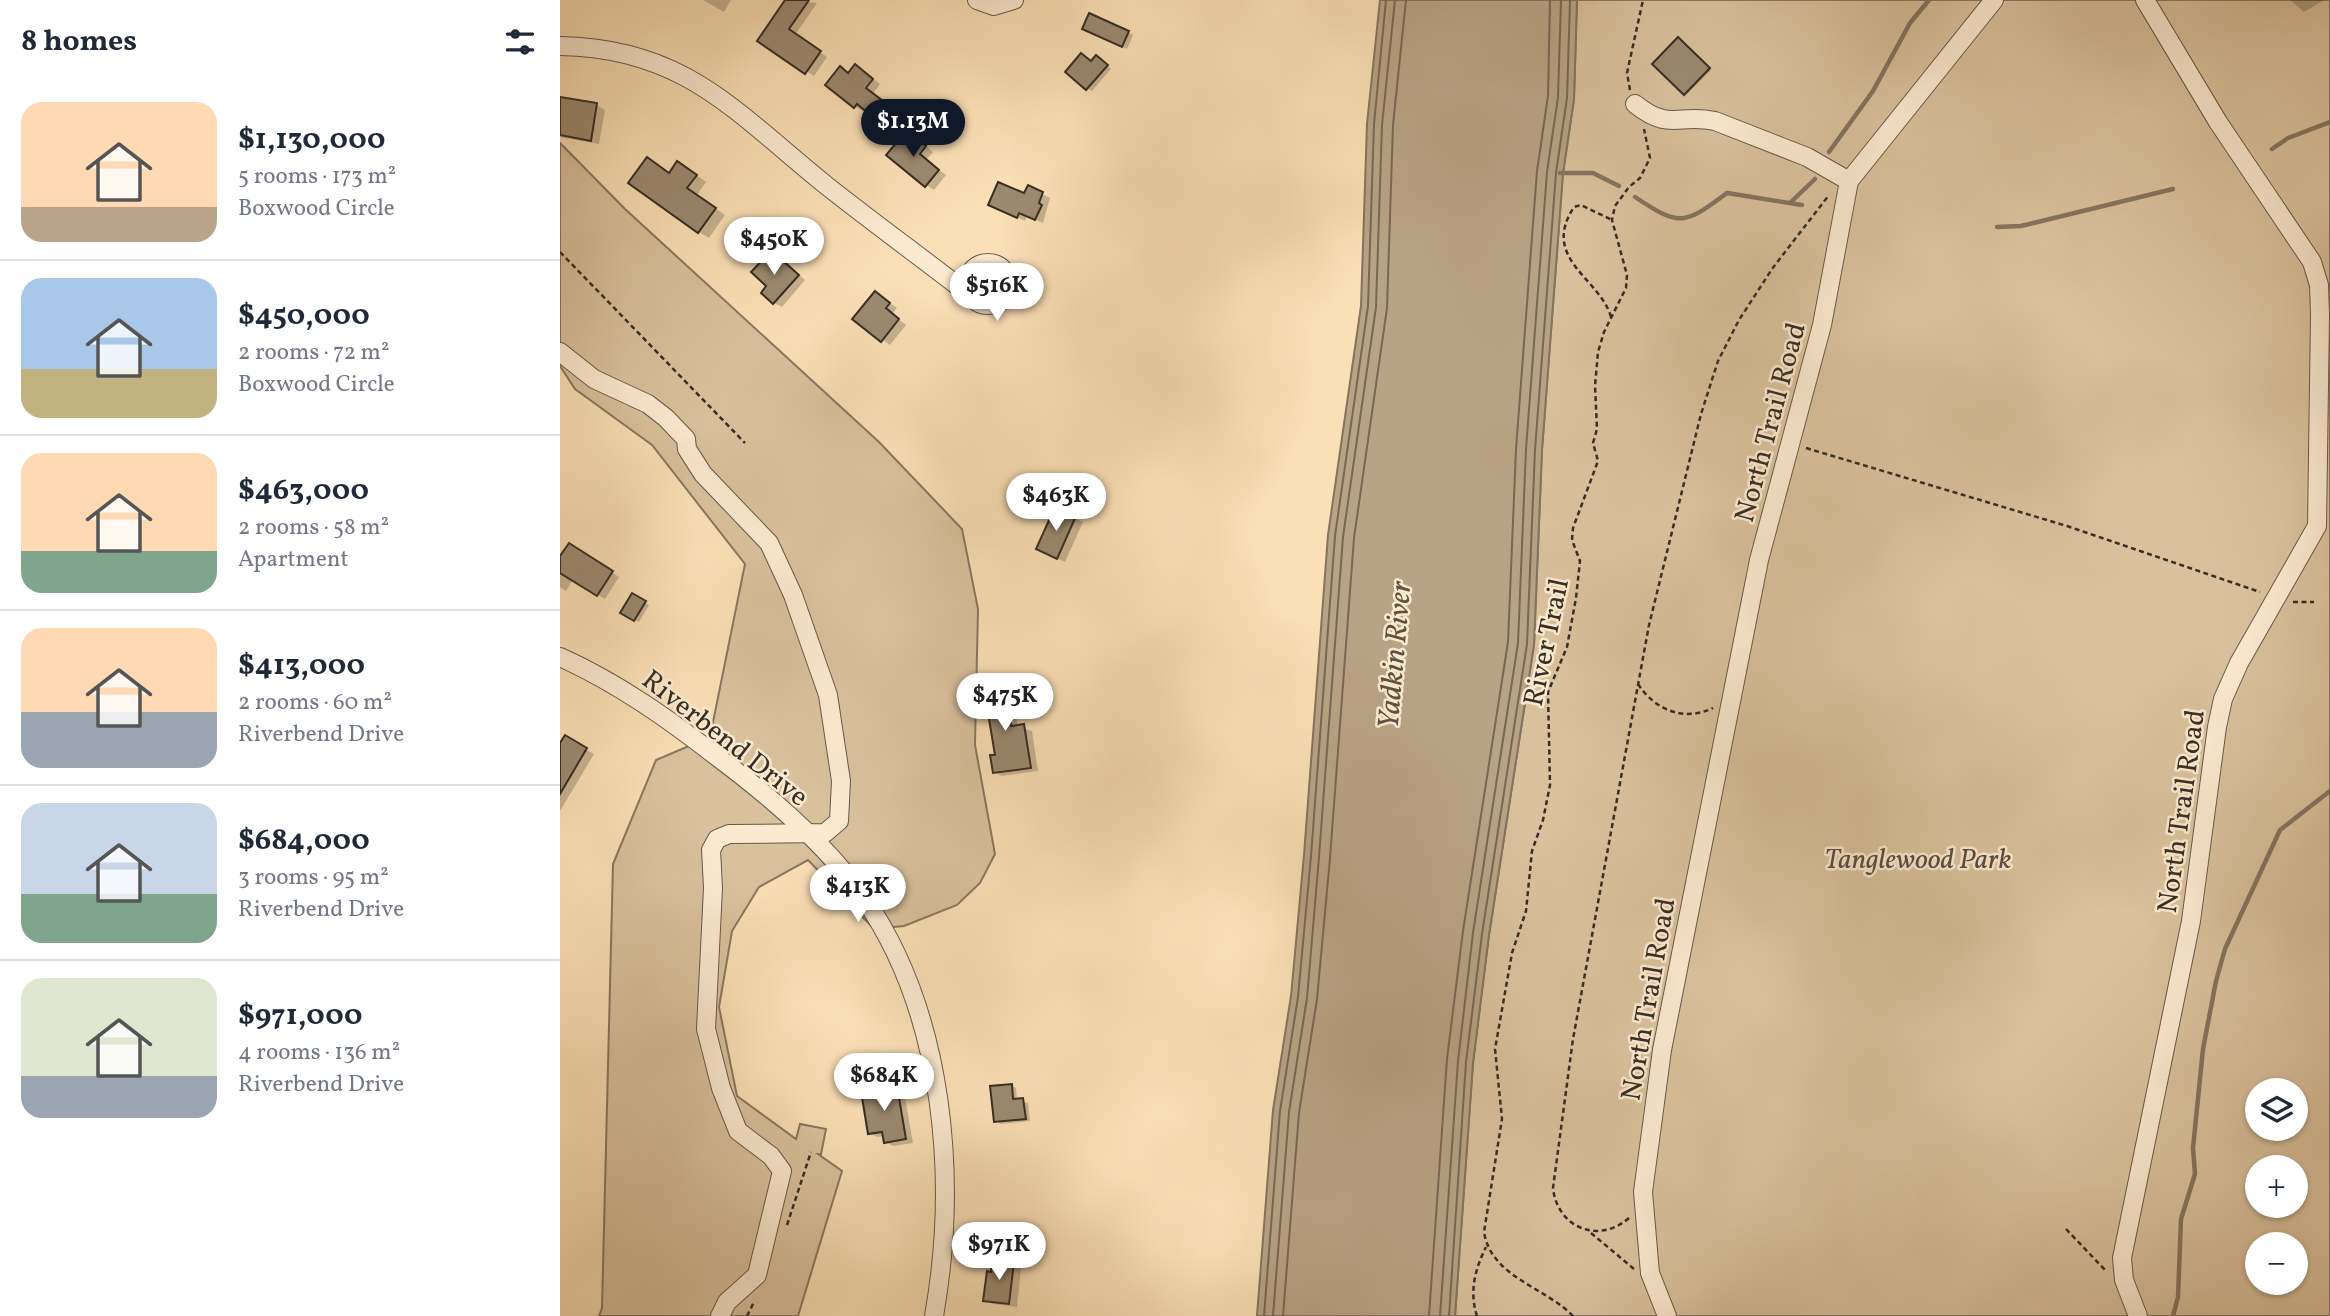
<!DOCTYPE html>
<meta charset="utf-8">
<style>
:root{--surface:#fff;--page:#f2f2f3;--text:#1f2937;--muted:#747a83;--line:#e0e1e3;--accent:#111827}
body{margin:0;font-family:Vollkorn,serif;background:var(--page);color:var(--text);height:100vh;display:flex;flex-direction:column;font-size:26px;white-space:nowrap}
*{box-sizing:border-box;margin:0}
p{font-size:23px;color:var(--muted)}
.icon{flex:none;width:38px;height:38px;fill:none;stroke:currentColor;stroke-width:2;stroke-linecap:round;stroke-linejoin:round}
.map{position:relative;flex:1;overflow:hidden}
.panel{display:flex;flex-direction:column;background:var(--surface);width:560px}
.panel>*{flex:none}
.controls{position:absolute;left:1685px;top:1078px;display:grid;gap:14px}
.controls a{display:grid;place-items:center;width:63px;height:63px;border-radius:50%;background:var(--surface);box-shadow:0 2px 5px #0004;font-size:35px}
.price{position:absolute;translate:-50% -60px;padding:0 16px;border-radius:24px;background:#fff;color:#222;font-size:23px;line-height:46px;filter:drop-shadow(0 2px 4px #0008)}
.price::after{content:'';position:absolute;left:50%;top:42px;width:21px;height:16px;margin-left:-10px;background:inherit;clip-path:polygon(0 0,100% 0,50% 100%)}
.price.selected{background:var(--accent);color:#fff}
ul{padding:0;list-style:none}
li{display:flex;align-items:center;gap:21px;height:175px;padding:0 21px}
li+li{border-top:2px solid var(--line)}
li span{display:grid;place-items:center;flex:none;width:196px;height:140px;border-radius:21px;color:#555}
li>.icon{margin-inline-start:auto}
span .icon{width:84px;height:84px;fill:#fffc;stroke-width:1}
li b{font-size:30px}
h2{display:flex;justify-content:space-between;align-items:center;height:84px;padding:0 21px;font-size:30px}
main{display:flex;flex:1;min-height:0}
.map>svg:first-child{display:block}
</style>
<main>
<section class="panel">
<h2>8 homes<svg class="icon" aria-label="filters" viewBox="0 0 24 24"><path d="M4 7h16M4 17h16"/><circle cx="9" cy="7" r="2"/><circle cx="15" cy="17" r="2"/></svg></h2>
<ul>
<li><span style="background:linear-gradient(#ffd9b3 75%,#b9a48a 0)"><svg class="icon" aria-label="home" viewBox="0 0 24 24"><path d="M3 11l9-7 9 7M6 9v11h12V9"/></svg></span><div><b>$1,130,000</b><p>5 rooms · 173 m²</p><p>Boxwood Circle</p></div></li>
<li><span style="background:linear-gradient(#a9c7e8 65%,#c2b280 0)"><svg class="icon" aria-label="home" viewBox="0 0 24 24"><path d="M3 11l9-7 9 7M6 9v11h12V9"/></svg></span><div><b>$450,000</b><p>2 rooms · 72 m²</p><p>Boxwood Circle</p></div></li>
<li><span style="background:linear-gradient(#ffd9b3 70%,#7fa58c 0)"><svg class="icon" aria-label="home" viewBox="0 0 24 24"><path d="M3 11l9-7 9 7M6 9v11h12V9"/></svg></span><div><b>$463,000</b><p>2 rooms · 58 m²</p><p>Apartment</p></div></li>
<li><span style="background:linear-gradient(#ffd9b3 60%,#9aa5b1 0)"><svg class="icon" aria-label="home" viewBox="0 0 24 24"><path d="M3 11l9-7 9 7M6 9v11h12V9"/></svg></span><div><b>$413,000</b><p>2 rooms · 60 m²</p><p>Riverbend Drive</p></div></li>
<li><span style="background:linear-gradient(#c9d6e8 65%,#7fa58c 0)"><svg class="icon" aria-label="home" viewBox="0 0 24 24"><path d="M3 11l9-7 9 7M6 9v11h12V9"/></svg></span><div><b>$684,000</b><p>3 rooms · 95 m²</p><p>Riverbend Drive</p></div></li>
<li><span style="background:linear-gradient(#dfe7d0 70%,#9aa5b1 0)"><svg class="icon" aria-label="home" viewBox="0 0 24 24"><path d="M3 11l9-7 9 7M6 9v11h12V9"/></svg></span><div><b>$971,000</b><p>4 rooms · 136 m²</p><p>Riverbend Drive</p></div></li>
</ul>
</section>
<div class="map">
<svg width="1770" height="1316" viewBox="0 0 1770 1316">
<rect width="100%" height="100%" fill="#fbdfb6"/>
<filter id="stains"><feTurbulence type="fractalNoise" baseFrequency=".00286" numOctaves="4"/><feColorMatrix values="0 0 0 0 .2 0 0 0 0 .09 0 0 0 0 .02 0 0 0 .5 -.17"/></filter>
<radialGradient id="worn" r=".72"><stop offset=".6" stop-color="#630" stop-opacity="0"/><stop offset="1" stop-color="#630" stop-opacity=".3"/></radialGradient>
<g fill="#dac19d" stroke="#887860" stroke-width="2" fill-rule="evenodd">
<path d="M 1017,0 L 1770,0 L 1770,1316 L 895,1316 L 913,1063 L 929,935 L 974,645 L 982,450 L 1003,173 L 1014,99 ZM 1698,1090 L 1736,1090 L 1736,1129 L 1698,1129 ZM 1698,1167 L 1736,1167 L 1736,1206 L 1698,1206 ZM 1698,1244 L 1736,1244 L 1736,1283 L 1698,1283 Z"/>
<polygon points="0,143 65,209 319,442 402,529 418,609 415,745 435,854 420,883 397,905 344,926 314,929 248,860 199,887 172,931 159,1007 177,1096 236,1139 240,1124 266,1129 261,1154 258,1154 282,1171 238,1316 39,1316 42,1308 53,864 96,760 150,737 185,564 92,445 15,389 0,366"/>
</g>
<polygon fill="#b8a384" stroke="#84745e" stroke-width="2" points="820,0 1017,0 1014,99 1003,173 982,450 974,645 929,935 913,1063 895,1316 697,1316 713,1110 731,996 744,855 768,535 801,306 807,124"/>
<g fill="#0003">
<polygon points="143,0 171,0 164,12"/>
<polygon points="227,0 257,3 235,35 267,57 254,76 200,40"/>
<polygon points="1730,0 1764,0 1744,12"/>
<polygon points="530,15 573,35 567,49 529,31"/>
<polygon points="1120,40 1151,70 1127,94 1125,93"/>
<polygon points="541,60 551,69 532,91 527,88 532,63"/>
<polygon points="303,71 320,84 313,94 333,110 324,122 305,108 303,111 295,107 267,85"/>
<polygon points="0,99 37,105 45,110 39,144 0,137"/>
<polygon points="355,137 373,152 366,160 386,175 374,190 366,185"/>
<polygon points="128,169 146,182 137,195 165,215 149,238 139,232 110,174"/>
<polygon points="482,194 490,198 483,223 467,216 465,221 438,208 465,196"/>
<polygon points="209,256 229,266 245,280 222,307 214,303 209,286"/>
<polygon points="323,298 337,308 332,314 346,325 330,345 295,319"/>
<polygon points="496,509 523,522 505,562 486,553"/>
<polygon points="17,550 59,577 45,599 13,579 6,591 0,587 0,557"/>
<polygon points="73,595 89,605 79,622 62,613"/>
<polygon points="445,689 453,694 458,727 472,731 478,771 442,776 434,772 437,756 431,718 423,713"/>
<polygon points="5,738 34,754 0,811 0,747"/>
<polygon points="451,1085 456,1088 457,1100 468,1103 470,1121 441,1124 436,1121"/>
<polygon points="336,1087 344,1092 353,1143 333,1146 326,1142 325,1136 317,1137 309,1133"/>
<polygon points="453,1264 461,1269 457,1307 433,1304 425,1300"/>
</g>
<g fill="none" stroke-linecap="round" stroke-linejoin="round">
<g stroke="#776854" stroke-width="2">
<polyline points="704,1316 720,1111 738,997 751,856 775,536 808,306 814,124 826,0"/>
<polyline points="713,1316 729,1112 747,998 759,857 783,537 816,307 822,125 835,0"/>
<polyline points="723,1316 739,1113 757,999 770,858 794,538 827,308 833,125 846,0"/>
<polyline points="869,1316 887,1059 903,931 948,642 956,449 977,171 988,96 990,0"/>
<polyline points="880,1316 898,1061 913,933 958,643 966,449 987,172 998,97 1001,0"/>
<polyline points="889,1316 906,1062 922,934 967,644 975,450 996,173 1007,98 1010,0"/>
</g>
<g stroke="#84745e" stroke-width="4.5">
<polyline points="1712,149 1728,138 1770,122"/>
<polyline points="1269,152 1313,91 1350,23 1369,0"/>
<polyline points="1000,173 1033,173 1059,186"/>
<path d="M 1075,197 C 1120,227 1124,225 1167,193 L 1242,205"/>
<polyline points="1231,202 1255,179"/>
<polyline points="1437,227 1461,226 1613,189"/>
<polyline points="1613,1316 1618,1297 1621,1219 1635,1174 1633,1148 1643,1049 1656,981 1665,949 1720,830 1770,791"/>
</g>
</g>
<g fill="#9c8a70" stroke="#362e24" stroke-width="2">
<polygon points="225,0 249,0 229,29 261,51 245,74 197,41"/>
<polygon points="529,13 569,31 562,47 522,29"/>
<polygon points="1118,37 1150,68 1124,95 1092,64"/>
<polygon points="521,53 531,61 536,55 548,65 526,90 505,72"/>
<polygon points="295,64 313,79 306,88 327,104 315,119 297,104 294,108 265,85 280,66 288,73"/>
<polygon points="0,97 37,103 31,141 0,135"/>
<polygon points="347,130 366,146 360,154 379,170 365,187 326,155"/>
<polygon points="87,157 109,173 117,161 137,175 127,188 156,208 138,233 68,183"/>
<polygon points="438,182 464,193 468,185 483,192 479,203 482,205 475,220 459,213 457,218 428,205"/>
<polygon points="208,254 218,263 221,259 239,275 213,304 201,293 206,286 191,272"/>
<polygon points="315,291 330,303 326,308 339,319 321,342 292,319"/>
<polygon points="495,507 516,516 497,559 476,549"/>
<polygon points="9,543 53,571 37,596 0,573 0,556"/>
<polygon points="72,593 86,601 74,621 60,613"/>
<polygon points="446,687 451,726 464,724 471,768 433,773 430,755 435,755 428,713 422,714 418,691"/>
<polygon points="5,735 27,748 0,794 0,743"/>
<polygon points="452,1084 453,1099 463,1098 466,1119 434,1122 430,1086"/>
<polygon points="337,1086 346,1139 324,1143 322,1132 308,1134 301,1091"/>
<polygon points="432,1260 454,1262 449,1304 423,1301 427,1271 431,1272"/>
</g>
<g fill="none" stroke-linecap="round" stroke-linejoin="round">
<g stroke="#675a48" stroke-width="20">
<g id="minor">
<polyline points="417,0 434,6 454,0"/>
<path d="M 0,46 C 126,48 177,114 267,186 C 310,220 355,253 398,286 L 408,289"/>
<path d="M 1075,104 C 1110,132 1118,113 1155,121 L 1247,157 L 1289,181"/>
<circle cx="428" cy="284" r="21"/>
<polyline points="0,352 34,379 88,404 106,418 126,439 127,449 143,474 209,543 233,595 268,695 281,781 279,821 265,833 169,834 157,839 151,850 153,888 146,1029 161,1088 178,1131 211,1156 222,1171 197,1275 167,1302 160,1316"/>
<path d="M 0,657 C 58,683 110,720 160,759 C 212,798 267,845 304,898 C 385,1015 398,1180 374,1316"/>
<polyline points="1107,1316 1090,1273 1083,1192 1102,1050 1199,560 1262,325 1289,181 1434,0"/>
<polyline points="1578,1316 1564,1280 1562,1258 1631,921 1657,727 1663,699 1679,663 1757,526 1760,315 1759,285 1752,262 1658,122 1585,0"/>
</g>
</g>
<g stroke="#362e24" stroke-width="2.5" stroke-dasharray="5 3.5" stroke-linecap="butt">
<polyline points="1070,90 1067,73 1083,0"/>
<polyline points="0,252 185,443"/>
<path d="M 1051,317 C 1040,278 980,259 1014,207 L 1021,205 L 1052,220"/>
<polyline points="1246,448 1507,526 1700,592"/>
<polyline points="1733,602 1754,602"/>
<path d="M 1078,684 C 1095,710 1124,722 1153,708"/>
<path d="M 1069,1218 C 1038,1245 997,1227 993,1188 L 1013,1039 L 1089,625 L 1141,414 L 1158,361 L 1179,320 L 1212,269 L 1269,195"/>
<polyline points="227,1225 251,1152"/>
<polyline points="1506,1229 1546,1271"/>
<polyline points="1031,1233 1074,1269"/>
<polyline points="187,1316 194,1302"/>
<path d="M 917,1316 C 909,1292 915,1269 926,1247"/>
<path d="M 1013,1316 C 985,1287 931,1277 924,1232 L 942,1119 L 935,1049 L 952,953 L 966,911 L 972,851 L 983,820 L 990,785 L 988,692 L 1007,647 L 1016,598 L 1020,561 L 1012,540 L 1013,528 L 1038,461 L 1033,443 L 1037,429 L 1035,386 L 1038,352 L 1044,332 L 1066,288 L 1067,275 L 1052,220 L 1055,206 L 1069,187 L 1080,178 L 1090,158 L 1084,129"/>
</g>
<use href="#minor" stroke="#fcead0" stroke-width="18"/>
</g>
<g text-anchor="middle" stroke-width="5" stroke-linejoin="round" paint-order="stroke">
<g font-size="28" fill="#362e24" stroke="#fcead0">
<text transform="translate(1209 422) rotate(-75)" y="10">North Trail Road</text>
<text transform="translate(985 642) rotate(-78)" y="10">River Trail</text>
<text transform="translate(166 737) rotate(38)" y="10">Riverbend Drive</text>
<text transform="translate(1620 811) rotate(-82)" y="10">North Trail Road</text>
<text transform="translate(1087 999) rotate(-80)" y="10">North Trail Road</text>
</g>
<g font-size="28" font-style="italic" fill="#574b3c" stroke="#fcead0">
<text x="1358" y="868">Tanglewood Park</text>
</g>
<g font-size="30" font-style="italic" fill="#5d5141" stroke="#fcead0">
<text transform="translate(834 655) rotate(-85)" y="10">Yadkin River</text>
</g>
</g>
<rect width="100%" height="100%" filter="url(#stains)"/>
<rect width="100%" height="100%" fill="url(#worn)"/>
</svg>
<div class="controls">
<a><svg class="icon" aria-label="layers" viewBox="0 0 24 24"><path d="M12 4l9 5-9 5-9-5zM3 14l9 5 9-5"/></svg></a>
<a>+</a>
<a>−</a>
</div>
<b class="price selected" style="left:353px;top:159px">$1.13M</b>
<b class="price" style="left:214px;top:277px">$450K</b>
<b class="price" style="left:437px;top:323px">$516K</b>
<b class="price" style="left:496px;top:533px">$463K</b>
<b class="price" style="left:445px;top:733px">$475K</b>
<b class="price" style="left:298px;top:924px">$413K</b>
<b class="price" style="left:324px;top:1113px">$684K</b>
<b class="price" style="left:439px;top:1282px">$971K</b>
</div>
</main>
